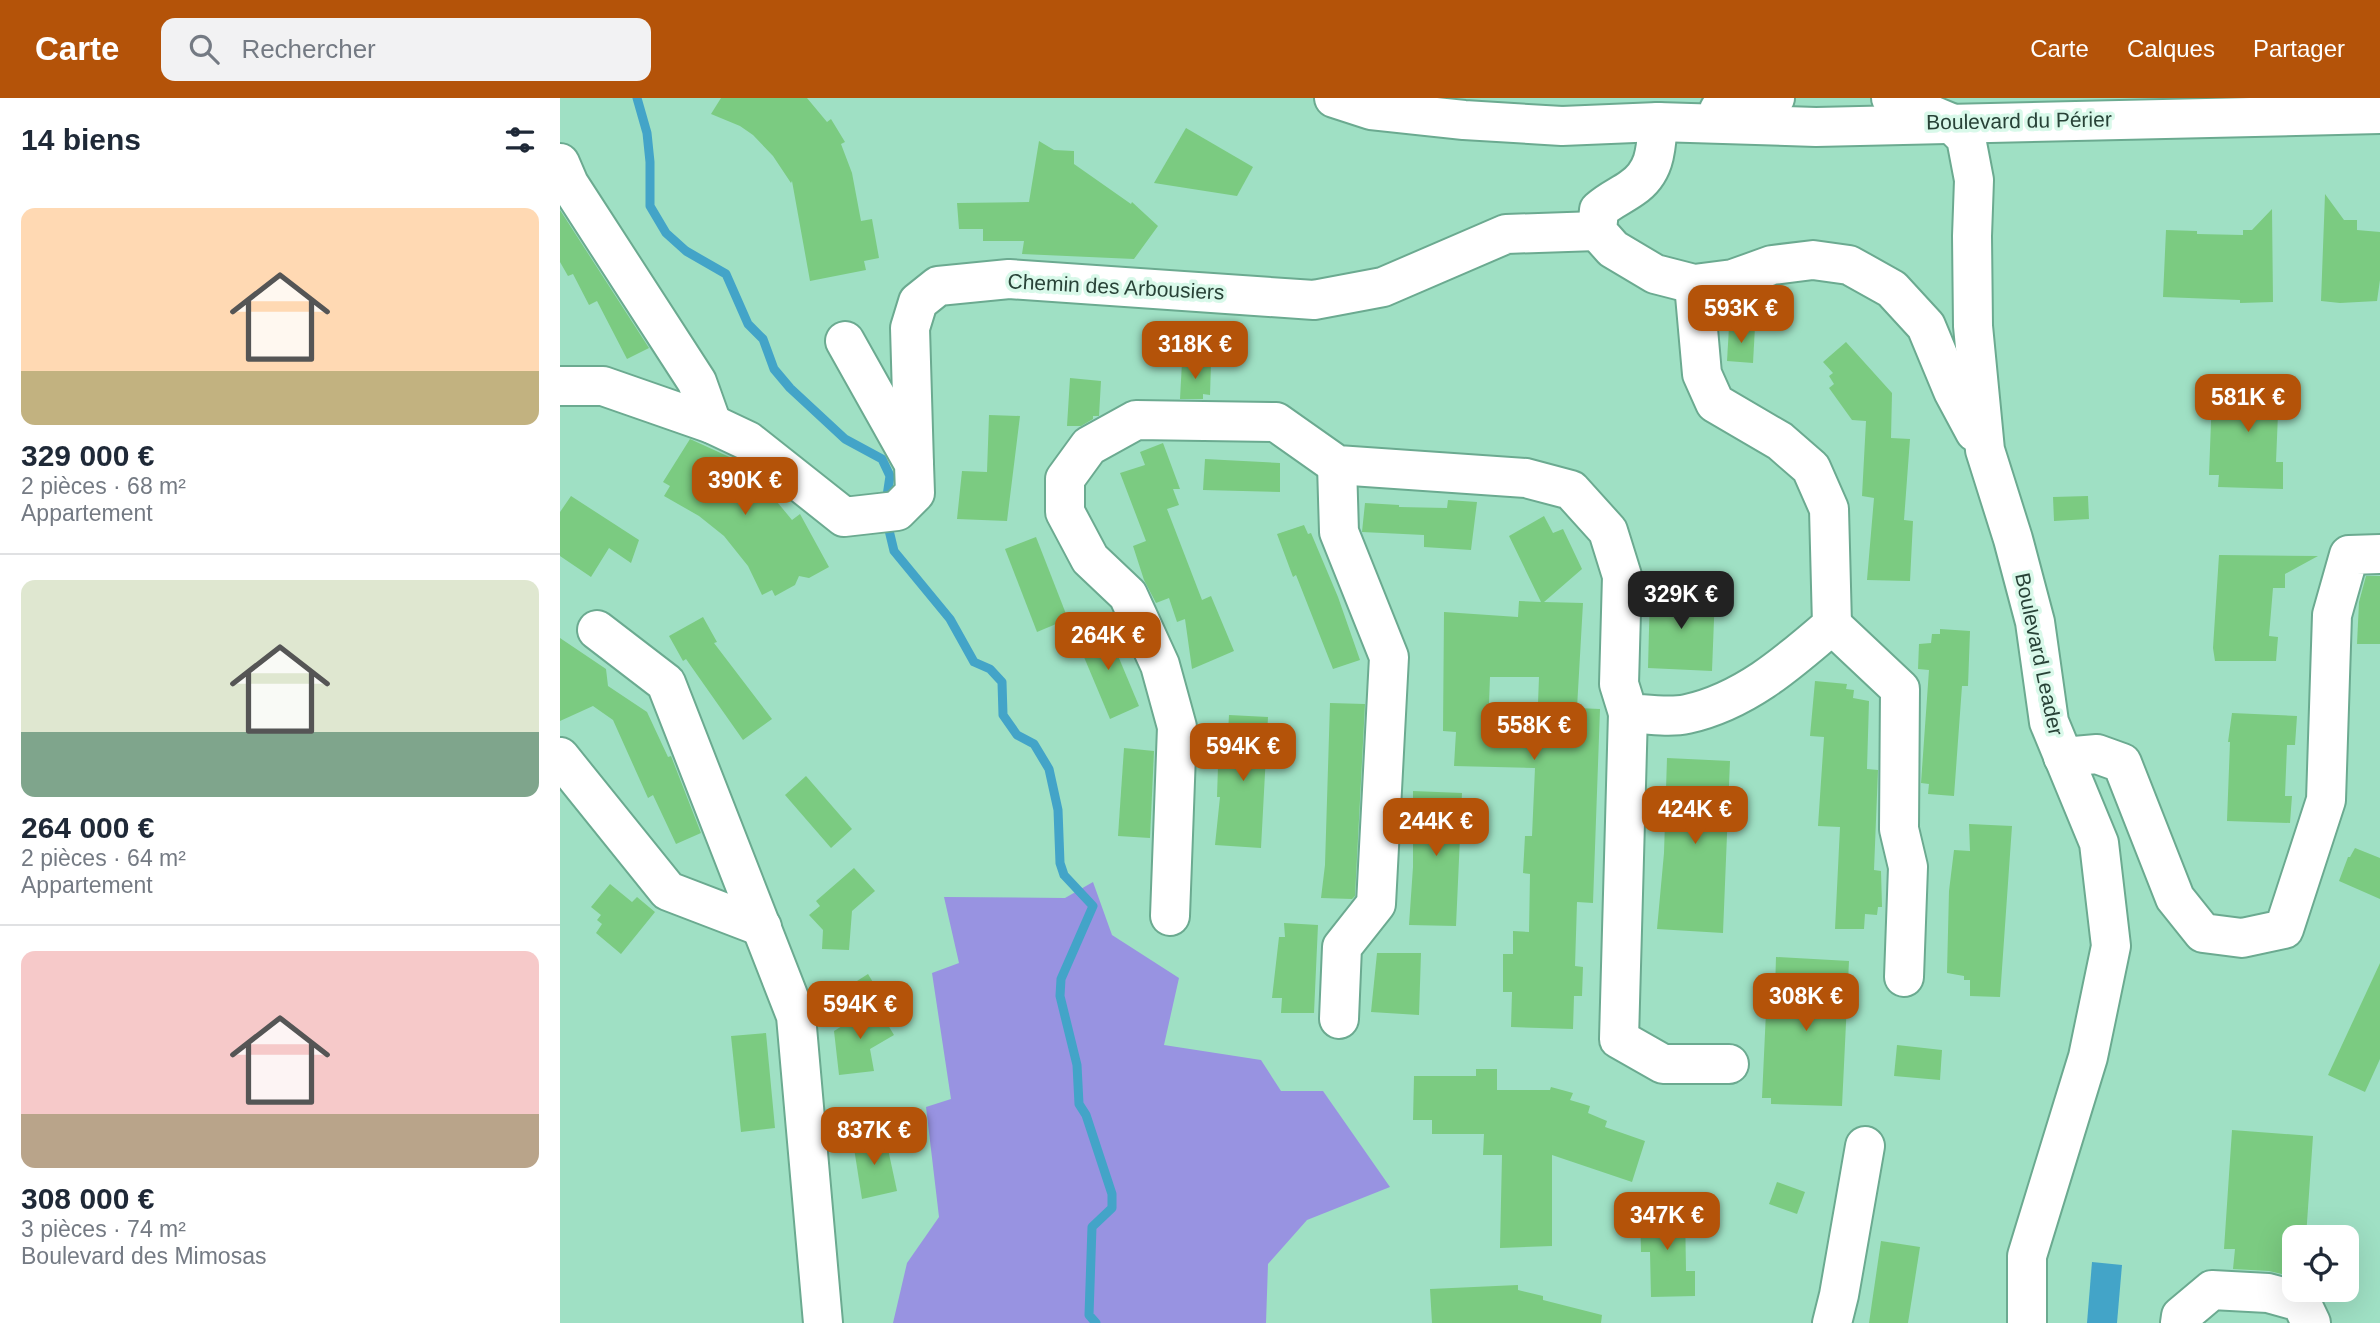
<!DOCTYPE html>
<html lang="fr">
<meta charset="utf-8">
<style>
:root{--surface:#fff;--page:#f2f2f3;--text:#1f2937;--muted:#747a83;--line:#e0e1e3;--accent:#b45309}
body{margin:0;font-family:Helvetica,sans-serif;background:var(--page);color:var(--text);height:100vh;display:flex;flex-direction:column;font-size:26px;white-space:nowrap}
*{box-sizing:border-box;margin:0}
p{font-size:23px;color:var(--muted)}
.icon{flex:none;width:38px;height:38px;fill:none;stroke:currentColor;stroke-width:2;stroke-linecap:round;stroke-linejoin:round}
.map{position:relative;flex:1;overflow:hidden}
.drawer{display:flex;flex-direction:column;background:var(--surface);width:560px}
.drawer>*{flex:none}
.fabs{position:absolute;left:1722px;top:1127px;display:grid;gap:14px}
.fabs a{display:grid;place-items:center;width:77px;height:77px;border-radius:14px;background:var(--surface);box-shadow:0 7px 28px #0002;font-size:35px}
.price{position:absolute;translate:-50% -60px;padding:0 16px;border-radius:14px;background:var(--accent);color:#fff;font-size:23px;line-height:46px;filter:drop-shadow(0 2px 4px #0008)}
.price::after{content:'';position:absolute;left:50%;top:42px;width:21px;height:16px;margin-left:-10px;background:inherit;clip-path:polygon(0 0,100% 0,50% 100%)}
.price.selected{background:#222;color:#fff}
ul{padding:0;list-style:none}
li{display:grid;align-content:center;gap:14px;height:371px;padding:0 21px}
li+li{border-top:2px solid var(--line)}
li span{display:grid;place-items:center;height:217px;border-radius:14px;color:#555}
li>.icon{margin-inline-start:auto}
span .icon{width:126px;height:126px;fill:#fffc;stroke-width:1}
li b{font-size:30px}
h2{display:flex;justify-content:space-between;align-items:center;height:84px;padding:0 21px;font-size:30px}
header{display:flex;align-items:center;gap:42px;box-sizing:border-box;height:98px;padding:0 35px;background:var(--accent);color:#fff}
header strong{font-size:33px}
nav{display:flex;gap:38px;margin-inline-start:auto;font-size:24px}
.search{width:490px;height:63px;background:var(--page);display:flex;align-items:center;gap:18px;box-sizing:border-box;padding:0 24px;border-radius:14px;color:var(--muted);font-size:26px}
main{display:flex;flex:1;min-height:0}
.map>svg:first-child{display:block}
</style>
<header>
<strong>Carte</strong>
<div class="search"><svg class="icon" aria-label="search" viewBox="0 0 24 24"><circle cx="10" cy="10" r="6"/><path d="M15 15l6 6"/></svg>Rechercher</div>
<nav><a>Carte</a><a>Calques</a><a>Partager</a></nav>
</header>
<main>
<section class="drawer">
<h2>14 biens<svg class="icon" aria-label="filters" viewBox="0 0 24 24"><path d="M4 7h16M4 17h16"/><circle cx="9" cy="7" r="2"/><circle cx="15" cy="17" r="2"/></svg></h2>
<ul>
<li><span style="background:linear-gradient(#ffd9b3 75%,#c2b280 0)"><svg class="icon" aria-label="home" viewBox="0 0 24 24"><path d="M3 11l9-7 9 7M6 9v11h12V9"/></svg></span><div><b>329 000 €</b><p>2 pièces · 68 m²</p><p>Appartement</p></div></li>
<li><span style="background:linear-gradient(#dfe7d0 70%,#7fa58c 0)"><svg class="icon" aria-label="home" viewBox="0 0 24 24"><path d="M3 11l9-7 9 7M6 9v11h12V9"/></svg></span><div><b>264 000 €</b><p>2 pièces · 64 m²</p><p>Appartement</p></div></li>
<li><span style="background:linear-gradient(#f6c9c9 75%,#b9a48a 0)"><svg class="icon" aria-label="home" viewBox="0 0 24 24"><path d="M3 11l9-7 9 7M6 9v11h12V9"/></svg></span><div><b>308 000 €</b><p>3 pièces · 74 m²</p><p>Boulevard des Mimosas</p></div></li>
</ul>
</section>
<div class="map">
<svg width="1820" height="1225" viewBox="0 0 1820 1225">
<rect width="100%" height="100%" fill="#9fe0c4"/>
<polygon fill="#9893e1" points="533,784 552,837 619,880 604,947 701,962 721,993 763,993 830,1089 747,1122 708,1166 706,1225 333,1225 347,1165 379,1119 366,1009 391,1001 372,875 399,865 384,799 505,800"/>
<polygon fill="#43a4c8" points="1532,1164 1562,1167 1557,1225 1527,1225"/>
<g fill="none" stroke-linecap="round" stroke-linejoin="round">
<g stroke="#43a4c8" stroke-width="9">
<polyline points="77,0 87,35 90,64 90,108 106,135 126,153 166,176 188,226 203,241 214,271 230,290 285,341 322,361 330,378 327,398"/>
<polyline points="328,428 334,453 390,521 414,564 430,571 442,584 443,617 457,637 474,646 489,671 498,712 500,765 504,777 533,808 501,881 500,898 517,967 519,1006 526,1017 552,1096 552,1110 532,1129 529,1217 536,1225"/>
</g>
</g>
<g fill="#7bcb81" fill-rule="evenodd">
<polygon points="161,0 247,0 267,24 271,21 285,44 281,46 292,75 301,123 312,121 319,160 304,163 306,172 250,183 232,83 231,85 213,58 193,37 180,28 151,16"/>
<polygon points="626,30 693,69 677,98 594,85"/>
<polygon points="479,43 494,52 514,53 514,66 571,106 572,104 598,128 574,161 462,156 464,143 423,143 423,131 399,131 397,105 469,104"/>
<polygon points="1765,96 1784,122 1797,122 1797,132 1820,134 1820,182 1817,203 1780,205 1761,203"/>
<polygon points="1712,111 1713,204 1680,205 1680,202 1603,199 1606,132 1637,133 1637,136 1683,137 1683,132 1692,132"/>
<polygon points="0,112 89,250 67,261 37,203 29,207 13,176 8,178 0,164"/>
<polygon points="1169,229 1195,229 1193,265 1167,263"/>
<polygon points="1286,244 1332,295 1331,340 1350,341 1344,422 1353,423 1350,483 1307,482 1314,400 1302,398 1306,323 1292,322 1269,290 1274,286 1269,278 1273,275 1263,264"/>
<polygon points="622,264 651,266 650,297 643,296 643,301 620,301"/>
<polygon points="510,280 541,283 539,318 533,318 533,321 521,328 507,328"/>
<polygon points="1661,282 1730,284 1730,317 1718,316 1716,364 1723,364 1723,391 1658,389 1659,377 1649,377 1652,298 1659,299"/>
<polygon points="429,317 460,318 447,423 397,421 402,373 427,374"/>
<polygon points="130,341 176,362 193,375 189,380 213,399 232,422 240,416 269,469 249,480 239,478 235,487 215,498 212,492 202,497 188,468 164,438 139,418 104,398 110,388 103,384"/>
<polygon points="603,345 620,391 613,391 619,407 607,411 642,502 651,498 674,553 632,571 625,521 617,524 609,500 596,505 584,482 573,448 586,443 560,375 585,367 580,354"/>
<polygon points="645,361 720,365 720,394 643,392"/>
<polygon points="11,398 79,442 71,465 49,450 31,479 0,458 0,414"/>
<polygon points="1528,398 1529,421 1494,423 1493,399"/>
<polygon points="888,402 917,404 911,452 864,449 864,437 802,434 805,405 839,407 839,409 887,410"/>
<path d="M 984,418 L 993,435 L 1003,431 L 1022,471 L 984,504 L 1023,505 L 1017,610 L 1040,611 L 1033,805 L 1017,804 L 1015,868 L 1023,869 L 1022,898 L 1014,898 L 1013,931 L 951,929 L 952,894 L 943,894 L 943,856 L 953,856 L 953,833 L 969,834 L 970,776 L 963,775 L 965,738 L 972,738 L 975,670 L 894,668 L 896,634 L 883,633 L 884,514 L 958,519 L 959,503 L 981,504 L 949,438 ZM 930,579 L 979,579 L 977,632 L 928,632 Z"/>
<polygon points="744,427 748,436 751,435 778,499 800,562 773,571 736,477 733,479 717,436"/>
<polygon points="476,439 508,521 477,534 445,451"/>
<polygon points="1659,457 1758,458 1725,476 1725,490 1713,490 1709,538 1718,539 1716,563 1655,563 1653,550"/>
<polygon points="1806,478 1820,478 1820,546 1797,546 1799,504"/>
<polygon points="1090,494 1155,496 1152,573 1088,570"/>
<polygon points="143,519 157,544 154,545 212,621 183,642 126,561 123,563 109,538"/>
<polygon points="546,529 579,608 550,621 516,540"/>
<polygon points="1380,531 1410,533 1408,588 1402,588 1394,698 1368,696 1369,686 1361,685 1369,572 1358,571 1359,546 1371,545 1372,536 1380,536"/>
<polygon points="0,540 46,571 48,588 87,614 108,659 111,658 141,735 116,746 93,697 88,700 53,622 33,608 0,623"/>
<polygon points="1255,583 1287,586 1286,591 1294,592 1293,600 1309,603 1307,671 1318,672 1314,772 1321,773 1322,809 1318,809 1317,817 1305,816 1304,831 1275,831 1280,729 1258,728 1264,639 1250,638"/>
<polygon points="770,605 805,606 795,798 792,801 761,800 765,767"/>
<polygon points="1672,615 1737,618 1735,647 1727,647 1725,698 1732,698 1730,725 1667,723 1670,644 1668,644"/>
<polygon points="669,617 708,619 701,750 655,747 660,699 657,699 658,668 666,669"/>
<polygon points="564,650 594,653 590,740 558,738"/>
<polygon points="1107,660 1170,663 1163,835 1097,831 1104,755"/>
<polygon points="246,678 292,731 271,750 225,697"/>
<polygon points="853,693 902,695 896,828 849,827 853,769"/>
<polygon points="1409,726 1452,728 1440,899 1410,898 1410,882 1404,882 1404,878 1387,875 1389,793 1394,752 1410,753"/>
<polygon points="1795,750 1820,760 1820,801 1779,783 1788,759 1790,759"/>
<polygon points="294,770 315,793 292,813 289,852 262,851 263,832 249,817 260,808 256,803"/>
<polygon points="50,786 72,804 77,799 95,814 61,856 36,835 42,826 37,822 41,817 31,809"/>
<polygon points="724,825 758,827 754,915 721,915 722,900 712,900 719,839 725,839"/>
<polygon points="817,855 861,855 859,917 811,914"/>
<polygon points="1216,859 1289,863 1282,1008 1211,1006 1211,1000 1202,1000 1207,892 1215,892"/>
<polygon points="1820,865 1820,961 1805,994 1768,977"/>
<polygon points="308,876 322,899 300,913 286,890"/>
<polygon points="316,907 334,937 310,951 314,973 279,977 274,933"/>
<polygon points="206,935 215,1030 181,1034 171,938"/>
<polygon points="1337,947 1382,952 1380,982 1334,978"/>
<polygon points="916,971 937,971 937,992 990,992 991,989 1013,995 1010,1002 1030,1008 1028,1015 1047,1023 1045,1029 1085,1043 1072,1084 992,1057 992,1148 940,1150 942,1057 923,1057 924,1036 872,1036 872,1022 853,1022 854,978 916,978"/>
<polygon points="1672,1032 1753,1038 1746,1139 1734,1139 1734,1179 1709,1173 1673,1171 1675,1151 1664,1151"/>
<polygon points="325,1037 337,1093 302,1101 293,1044"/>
<polygon points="1217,1084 1245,1094 1237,1116 1209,1106"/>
<polygon points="1125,1110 1126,1173 1135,1173 1135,1198 1091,1199 1090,1154 1081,1154 1080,1112"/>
<polygon points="1321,1143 1360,1149 1348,1225 1309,1225"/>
<polygon points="958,1187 958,1192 983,1198 983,1202 1042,1217 1041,1225 872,1225 870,1191"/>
</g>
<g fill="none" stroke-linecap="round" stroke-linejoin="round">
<g stroke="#6baa90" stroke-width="42">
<g id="minor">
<polyline points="774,0 811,12 904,22 1002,28 1098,24 1256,29 1820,16"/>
<polyline points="1331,0 1391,25 1406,40 1414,82 1412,138 1413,228 1425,352 1453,441 1475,524 1489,624 1539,745 1551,848 1528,959 1467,1158 1467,1225"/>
<polyline points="1159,12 1215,0"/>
<path d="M 1098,24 C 1096,50 1096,74 1072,90 C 1061,98 1050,102 1039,112 L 1037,133 L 1053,151 L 1095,176 L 1134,186 L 1173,181 L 1212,167 L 1253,162 L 1289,167 L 1332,191 L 1366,228 L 1393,293 L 1415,334"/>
<polyline points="0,65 9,86 137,284 152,326"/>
<polyline points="0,288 43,288 152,326 188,343 284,419 337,413 355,395 354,366 285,243"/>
<polyline points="354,366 350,230 358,204 378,188 449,181 754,202 823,189 946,136 1037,133"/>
<polyline points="777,367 779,434 829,559 816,806 782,849 779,921"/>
<polyline points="1272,527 1340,591 1339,731 1348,769 1344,879"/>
<polyline points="37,532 106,585 236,918 263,1225"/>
<polyline points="1068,615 1059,941 1103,966 1169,966"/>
<polyline points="0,659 108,793 202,829"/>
<polyline points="1503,659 1537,656 1562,665 1615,800 1643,835 1682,840 1724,831 1766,702 1772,517 1789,457 1820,456"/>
<path d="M 610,818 L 617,629 L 600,567 L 568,497 L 530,461 L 505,414 L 505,381 L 529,348 L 576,322 L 716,324 L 777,367 L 966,380 L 1011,392 L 1048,433 L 1062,478 L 1059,586 L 1068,615 C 1086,616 1109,620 1127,616 C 1185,603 1228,565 1272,527 L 1269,411 L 1251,370 L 1220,343 L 1155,305 L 1142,276 L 1134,186"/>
<polyline points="1272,1225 1279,1197 1305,1048"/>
<polyline points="1620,1225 1621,1218 1652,1192 1708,1195 1741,1204 1751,1225"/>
</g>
</g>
<use href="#minor" stroke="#fff" stroke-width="38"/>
</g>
<g text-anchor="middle" stroke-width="7" stroke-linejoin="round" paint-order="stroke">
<g font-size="21" fill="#284237" stroke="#d9f9ea">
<text transform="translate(1459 23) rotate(-1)" y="7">Boulevard du Périer</text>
<text transform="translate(556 189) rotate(3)" y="7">Chemin des Arbousiers</text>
<text transform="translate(1479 556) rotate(78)" y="7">Boulevard Leader</text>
</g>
</g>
</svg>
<div class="fabs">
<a><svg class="icon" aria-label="locate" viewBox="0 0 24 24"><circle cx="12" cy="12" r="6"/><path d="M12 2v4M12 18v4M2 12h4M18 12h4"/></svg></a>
</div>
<b class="price" style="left:1181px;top:247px">593K €</b>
<b class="price" style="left:635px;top:283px">318K €</b>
<b class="price" style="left:1688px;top:336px">581K €</b>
<b class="price" style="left:185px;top:419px">390K €</b>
<b class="price selected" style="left:1121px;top:533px">329K €</b>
<b class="price" style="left:548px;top:574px">264K €</b>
<b class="price" style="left:974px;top:664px">558K €</b>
<b class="price" style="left:683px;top:685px">594K €</b>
<b class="price" style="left:1135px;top:748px">424K €</b>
<b class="price" style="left:876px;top:760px">244K €</b>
<b class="price" style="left:1246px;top:935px">308K €</b>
<b class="price" style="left:300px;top:943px">594K €</b>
<b class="price" style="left:314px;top:1069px">837K €</b>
<b class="price" style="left:1107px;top:1154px">347K €</b>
</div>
</main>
